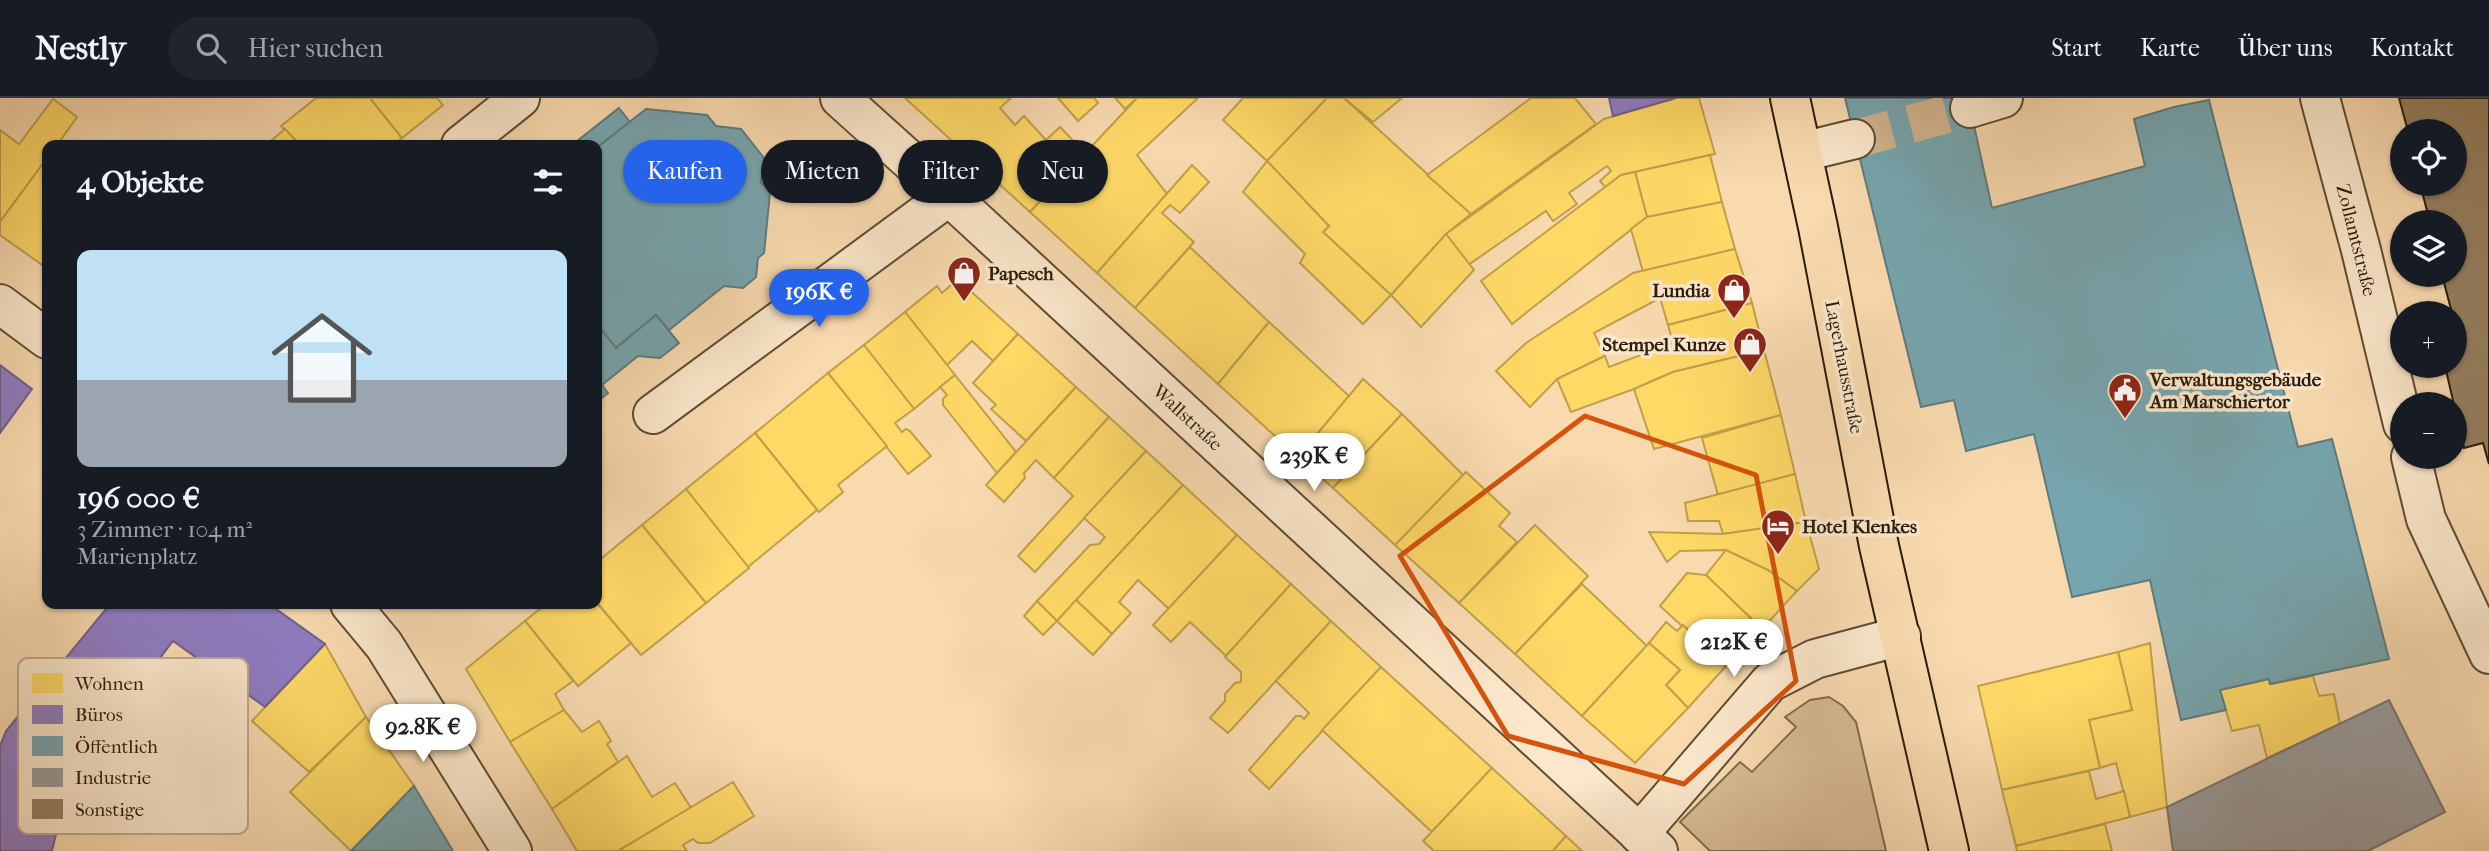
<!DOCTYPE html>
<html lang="de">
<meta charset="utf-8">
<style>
:root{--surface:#171b24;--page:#20242c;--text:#f1f3f6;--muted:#9ea1a6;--line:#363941;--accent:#2563eb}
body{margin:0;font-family:"IM FELL French Canon",serif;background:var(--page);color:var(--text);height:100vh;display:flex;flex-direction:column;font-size:26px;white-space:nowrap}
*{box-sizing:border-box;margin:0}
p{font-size:23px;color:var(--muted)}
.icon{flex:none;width:38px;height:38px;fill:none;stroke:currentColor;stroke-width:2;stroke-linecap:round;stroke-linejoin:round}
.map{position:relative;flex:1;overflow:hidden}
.details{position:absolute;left:42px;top:42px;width:560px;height:469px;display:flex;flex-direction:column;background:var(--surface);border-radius:14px;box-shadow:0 2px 5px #0004}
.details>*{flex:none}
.top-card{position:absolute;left:623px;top:42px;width:665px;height:63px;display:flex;gap:14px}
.fabs{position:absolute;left:2390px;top:21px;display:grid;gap:14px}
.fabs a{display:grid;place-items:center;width:77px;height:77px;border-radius:50%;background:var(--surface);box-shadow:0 2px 5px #0004;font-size:35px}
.price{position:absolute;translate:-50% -60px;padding:0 16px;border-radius:24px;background:#fff;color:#222;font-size:23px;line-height:46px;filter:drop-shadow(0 2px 4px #0008)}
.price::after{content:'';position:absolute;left:50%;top:42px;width:21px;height:16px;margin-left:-10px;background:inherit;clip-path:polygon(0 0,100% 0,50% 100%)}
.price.active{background:var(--accent);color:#fff}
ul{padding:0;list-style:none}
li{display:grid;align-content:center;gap:14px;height:371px;padding:0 35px}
li span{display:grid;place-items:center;height:217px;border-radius:14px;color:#555}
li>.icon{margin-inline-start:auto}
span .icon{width:126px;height:126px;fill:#fffc;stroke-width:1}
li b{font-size:30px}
h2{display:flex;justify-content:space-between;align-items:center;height:84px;padding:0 35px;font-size:30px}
.pill{padding:0 24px;border-radius:32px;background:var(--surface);box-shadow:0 2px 5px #0004;font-size:24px;line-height:63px}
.pill.active{background:var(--accent);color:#fff}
header{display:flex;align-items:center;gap:42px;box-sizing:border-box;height:98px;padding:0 35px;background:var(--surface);border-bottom:2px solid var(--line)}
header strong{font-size:33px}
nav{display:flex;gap:38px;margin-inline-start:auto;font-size:24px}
.search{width:490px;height:63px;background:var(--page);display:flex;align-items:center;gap:18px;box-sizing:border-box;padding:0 24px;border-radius:38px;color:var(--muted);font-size:26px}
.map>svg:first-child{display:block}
</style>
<header>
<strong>Nestly</strong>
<div class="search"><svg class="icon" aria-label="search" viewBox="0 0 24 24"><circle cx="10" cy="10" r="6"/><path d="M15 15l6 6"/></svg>Hier suchen</div>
<nav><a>Start</a><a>Karte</a><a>Über uns</a><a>Kontakt</a></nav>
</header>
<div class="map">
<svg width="2489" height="753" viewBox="0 0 2489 753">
<rect width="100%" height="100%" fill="#f9daaf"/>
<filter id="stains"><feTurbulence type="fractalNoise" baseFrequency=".00286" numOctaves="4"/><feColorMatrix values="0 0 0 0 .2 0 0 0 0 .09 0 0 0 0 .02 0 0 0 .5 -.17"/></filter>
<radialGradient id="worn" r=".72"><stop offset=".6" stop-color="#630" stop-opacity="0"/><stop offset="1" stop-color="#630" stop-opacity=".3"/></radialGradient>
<polygon fill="#d6ba93" stroke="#806b4f" stroke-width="2" points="1829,599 1843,608 1856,624 1886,753 1710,753 1680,724 1740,664 1752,674 1796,629 1785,619 1810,602"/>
<g fill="#ffd966" stroke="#bfa04b" stroke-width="2">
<polygon points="316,0 370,0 402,40 393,47 300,47 281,28"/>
<polygon points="370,0 437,0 443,7 402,40"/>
<polygon points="905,0 1011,0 1000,10 1015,27 1024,18 1046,42 1060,29 1085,55 1030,114"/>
<polygon points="1058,0 1094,0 1098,5 1078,23"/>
<polygon points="1115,0 1137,0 1125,11"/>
<polygon points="1137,0 1198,0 1137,57 1167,96 1097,175 1030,114"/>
<polygon points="1243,0 1327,0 1267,63 1223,22"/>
<polygon points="1327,0 1344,0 1471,116 1446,136 1391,197 1323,134 1329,128 1267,63"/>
<polygon points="1344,0 1402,0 1373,24"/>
<polygon points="1531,0 1575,0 1596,26 1471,116 1427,77"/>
<polygon points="1676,0 1699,0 1715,56 1621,77 1606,90 1600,83 1611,73 1607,68 1569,95 1577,106 1553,123 1546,113 1468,167 1446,136 1604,21"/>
<polygon points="53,1 77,19 57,47 47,47 47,60 0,124 0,32 19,46"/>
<polygon points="285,31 300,47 266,47"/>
<polygon points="1710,57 1722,104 1647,119 1635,74"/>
<polygon points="47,60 47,167 45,169 0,137 0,124"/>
<polygon points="1267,63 1329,128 1323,134 1391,197 1363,226 1300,165 1305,156 1243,94"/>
<polygon points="1192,67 1209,84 1180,115 1170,107 1162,115 1194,144 1135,210 1097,175"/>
<polygon points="1635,74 1647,119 1512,226 1481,183 1621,77"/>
<polygon points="1722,104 1735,151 1643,174 1631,131 1647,119"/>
<polygon points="1446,136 1474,172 1421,229 1391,197"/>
<polygon points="1190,149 1269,224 1218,286 1135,210"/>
<polygon points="1735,151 1752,205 1668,227 1660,200 1594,235 1605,258 1557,281 1530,309 1496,273 1526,245 1633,175"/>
<polygon points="951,187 965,188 1018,236 993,263 972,243 947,267 905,214 937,188 942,195"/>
<polygon points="1752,205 1764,252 1673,274 1634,291 1571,314 1557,281 1605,258 1609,269 1673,245 1668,227"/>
<polygon points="905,214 955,277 914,311 864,247"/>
<polygon points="1269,224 1349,298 1298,359 1218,286"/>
<polygon points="1018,236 1076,289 1026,343 991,311 996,307 973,285"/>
<polygon points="864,247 914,311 895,325 902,334 906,331 910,333 931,358 908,376 828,275"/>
<polygon points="1764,252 1781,317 1654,351 1634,291 1673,274"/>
<polygon points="828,275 887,348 838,387 843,394 819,414 755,335"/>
<polygon points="955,277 1016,354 997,375 943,307 943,301 947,297 940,289"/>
<polygon points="1363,281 1402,316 1333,390 1298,359"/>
<polygon points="1076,289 1109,319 1054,380 1036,362 1024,375 1025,380 1004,404 986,387"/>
<polygon points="1402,316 1464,378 1395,447 1333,390"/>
<polygon points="1781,317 1795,376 1718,397 1702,340"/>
<polygon points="1109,319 1146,353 1035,474 1018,458 1073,398 1054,380"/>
<polygon points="755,335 817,412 748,469 686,391"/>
<polygon points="1146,353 1183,387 1057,523 1037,503 1090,447 1099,446 1105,439 1084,420"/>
<polygon points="1466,374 1510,415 1499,428 1517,444 1459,505 1395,447"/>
<polygon points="1795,376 1806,424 1723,436 1719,423 1688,423 1685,405"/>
<polygon points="1183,387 1237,437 1169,511 1138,482 1119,504 1131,515 1112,536 1076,502"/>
<polygon points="686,391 749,470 706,505 642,427"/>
<polygon points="1806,424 1819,471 1797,493 1768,472 1726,452 1680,453 1667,464 1649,434 1723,436"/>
<polygon points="642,427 706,505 641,557 597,505 597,464"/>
<polygon points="1535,427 1588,478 1515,556 1459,505"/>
<polygon points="1237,437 1291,486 1226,558 1190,524 1171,544 1153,527"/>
<polygon points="1726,452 1768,472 1797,493 1762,531 1706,477"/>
<polygon points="1687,475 1706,477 1762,531 1726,568 1660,508"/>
<polygon points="1291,486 1331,523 1228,635 1210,620 1225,603 1225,596 1235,585 1241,584 1241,574 1225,559"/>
<polygon points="1582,486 1647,548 1582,618 1515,556"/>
<polygon points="1076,502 1112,536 1093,557 1057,523"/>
<polygon points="1037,503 1057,523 1043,537 1024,518"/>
<polygon points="597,505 631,545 578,588 525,523 546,506"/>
<polygon points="525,523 573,583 555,596 564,612 510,644 466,571"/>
<polygon points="1331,523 1381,569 1269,691 1249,672 1296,618 1301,618 1304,621 1309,615 1276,583"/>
<polygon points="1666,524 1677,533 1683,527 1726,568 1688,610 1666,587 1680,572 1649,545"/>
<polygon points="1649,545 1680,572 1666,587 1688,610 1635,665 1582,618"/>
<polygon points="2150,545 2167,709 2130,719 2116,665 2100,670 2089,622 2132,612 2118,554"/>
<polygon points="325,546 366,619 309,674 252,623"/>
<polygon points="2118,554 2132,612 2089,622 2100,670 2002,692 1978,588"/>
<polygon points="1381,569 1492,670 1432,734 1322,632"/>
<polygon points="2313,578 2319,598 2334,596 2340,626 2267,660 2259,627 2232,633 2220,592 2269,581 2270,586"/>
<polygon points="564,612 582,634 599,623 611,643 607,646 618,664 552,711 510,644"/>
<polygon points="366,619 414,688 351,753 290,694"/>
<polygon points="627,658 652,699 675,685 691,710 618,753 577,753 552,711"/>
<polygon points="1492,670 1566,738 1553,753 1434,753 1423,743"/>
<polygon points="2089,673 2096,701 2124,693 2130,719 2016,748 2002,692"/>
<polygon points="733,684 754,718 710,745 698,745 693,741 683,747 687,753 618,753"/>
<polygon points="2105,726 2112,753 2017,753 2016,748"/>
<polygon points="1566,738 1582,753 1553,753"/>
</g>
<g fill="#8e7cc3" stroke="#705f8c" stroke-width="2">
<polygon points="1609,0 1676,0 1613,18"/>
<polygon points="0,267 32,291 0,335"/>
<polygon points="110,506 269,506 325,546 265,609 173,543 70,678 52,753 0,753 0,648 6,633"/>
</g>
<g fill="#76a5af" stroke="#5f7c7e" stroke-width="2">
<polygon points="1845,0 1968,0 1992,110 2145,68 2134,21 2174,9 2209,2 2298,349 2332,341 2389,561 2270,586 2269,581 2220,592 2226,612 2181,622 2150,482 2072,499 2034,336 1966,353 1954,302 1921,309"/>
<polygon points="619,10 630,24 599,48 597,53 597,47 572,47"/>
<polygon points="646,11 707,17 716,28 741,31 764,60 761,84 770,95 764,155 758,160 756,179 743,190 724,188 669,232 656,217 616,250 597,226 597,53 599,48"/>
<polygon points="656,217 679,245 660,260 638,258 602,287 608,295 597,304 597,226 616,250"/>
<polygon points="414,688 453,753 351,753"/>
</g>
<polygon fill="#999" stroke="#78746e" stroke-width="2" points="2389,602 2445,714 2368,753 2173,753 2167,709"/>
<polygon fill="#967f60" stroke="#2a1c0b" stroke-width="2" points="2399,0 2489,0 2489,366 2483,345 2464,350 2445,268 2455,268 2455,249 2460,248 2455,229 2455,215 2452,215 2442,177 2455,177 2455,124 2430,124 2420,86 2455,86 2455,33 2408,33"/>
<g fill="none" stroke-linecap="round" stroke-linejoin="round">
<polyline stroke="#d0b48e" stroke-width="38" stroke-dasharray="38 19" stroke-linecap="butt" points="1855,41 1970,10"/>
<g stroke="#5e4c34" stroke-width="42">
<g id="street">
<polyline points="840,0 949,98 1658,753"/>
<polyline points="2320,0 2361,152 2403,326"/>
<polyline points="1970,10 2003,0"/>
<polyline points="461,47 520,0"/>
<polyline points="1802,54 1855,41"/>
<polyline points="0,206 47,241"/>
<polyline points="653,316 949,98"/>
<polyline points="2411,359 2426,421 2489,556"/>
<polyline points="350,506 384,547 512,753"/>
<polyline points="1639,736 1770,584 1815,561 1901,538"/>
</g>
</g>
<g stroke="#2a1c0b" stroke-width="42">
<polyline id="primary" points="1790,0 1818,129 1879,448 1949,753"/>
</g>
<use href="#street" stroke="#fbe7cb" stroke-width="38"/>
<use href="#primary" stroke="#f9daaf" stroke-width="38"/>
</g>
<path fill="none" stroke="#d5530c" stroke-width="5" stroke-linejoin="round" d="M 1585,318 L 1756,377 L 1796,583 L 1684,686 L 1508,638 L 1400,458 Z"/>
<defs>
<g id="shop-pin" transform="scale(1.75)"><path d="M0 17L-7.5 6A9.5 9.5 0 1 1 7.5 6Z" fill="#8f2418" stroke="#fbe7cb"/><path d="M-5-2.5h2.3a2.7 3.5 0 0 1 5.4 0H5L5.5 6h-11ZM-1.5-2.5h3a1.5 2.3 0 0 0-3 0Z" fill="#fff"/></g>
<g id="civic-pin" transform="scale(1.75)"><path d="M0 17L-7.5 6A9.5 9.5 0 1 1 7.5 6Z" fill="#8f2418" stroke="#fbe7cb"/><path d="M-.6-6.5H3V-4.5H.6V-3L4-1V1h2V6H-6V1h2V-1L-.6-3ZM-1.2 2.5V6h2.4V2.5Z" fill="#fff"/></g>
<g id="hotel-pin" transform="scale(1.75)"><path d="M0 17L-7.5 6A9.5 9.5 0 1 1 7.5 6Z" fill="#8f2418" stroke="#fbe7cb"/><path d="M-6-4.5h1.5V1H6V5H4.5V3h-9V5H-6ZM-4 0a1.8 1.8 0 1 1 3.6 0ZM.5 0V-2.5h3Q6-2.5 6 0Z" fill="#fff"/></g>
</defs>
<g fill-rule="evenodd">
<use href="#shop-pin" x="964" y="175"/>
<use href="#shop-pin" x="1734" y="192"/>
<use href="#shop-pin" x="1750" y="246"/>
<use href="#civic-pin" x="2125" y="292"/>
<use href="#hotel-pin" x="1778" y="428"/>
</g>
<g text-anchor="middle" stroke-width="7" stroke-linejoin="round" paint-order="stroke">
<g font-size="19" fill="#2a1c0b" stroke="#fbe7cb">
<text transform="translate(2357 142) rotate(76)" y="7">Zollamtstraße</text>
<text transform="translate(1845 269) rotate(79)" y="7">Lagerhausstraße</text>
<text transform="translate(1188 319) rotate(43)" y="7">Wallstraße</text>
</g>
<g font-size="19" font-weight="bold" fill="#2a1c0b" stroke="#fbe7cb" text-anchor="start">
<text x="988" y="182">Papesch</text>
<text x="1710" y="199" text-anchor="end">Lundia</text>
<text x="1726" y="253" text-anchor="end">Stempel Kunze</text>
<text x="2150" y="288">Verwaltungsgebäude<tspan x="2150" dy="22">Am Marschiertor</tspan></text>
<text x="1802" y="435">Hotel Klenkes</text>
</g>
</g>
<rect x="18" y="560" width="230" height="176" rx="10" fill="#fbe7cb" stroke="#bcaa91" stroke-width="2"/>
<rect x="32" y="575" width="31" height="20" fill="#ffd966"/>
<rect x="32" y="607" width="31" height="19" fill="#8e7cc3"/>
<rect x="32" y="638" width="31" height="20" fill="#76a5af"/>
<rect x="32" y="670" width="31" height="19" fill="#999"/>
<rect x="32" y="701" width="31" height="20" fill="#967f60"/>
<g font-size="19" fill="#2a1c0b">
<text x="75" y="592">Wohnen</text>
<text x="75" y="623">Büros</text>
<text x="75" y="655">Öffentlich</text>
<text x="75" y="686">Industrie</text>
<text x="75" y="718">Sonstige</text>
</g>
<rect width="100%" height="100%" filter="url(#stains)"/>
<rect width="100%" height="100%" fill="url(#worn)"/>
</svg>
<div class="fabs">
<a><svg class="icon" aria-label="locate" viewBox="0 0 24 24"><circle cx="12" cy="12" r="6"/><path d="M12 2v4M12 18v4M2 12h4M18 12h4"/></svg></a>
<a><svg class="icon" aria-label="layers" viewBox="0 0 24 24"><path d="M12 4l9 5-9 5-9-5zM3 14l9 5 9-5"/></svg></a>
<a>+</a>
<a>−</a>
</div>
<b class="price active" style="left:819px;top:231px">196K €</b>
<b class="price" style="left:1314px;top:395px">239K €</b>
<b class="price" style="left:1734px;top:581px">212K €</b>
<b class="price" style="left:423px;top:666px">92.8K €</b>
<div class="top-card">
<a class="pill active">Kaufen</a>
<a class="pill">Mieten</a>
<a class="pill">Filter</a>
<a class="pill">Neu</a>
</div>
<section class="details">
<h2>4 Objekte<svg class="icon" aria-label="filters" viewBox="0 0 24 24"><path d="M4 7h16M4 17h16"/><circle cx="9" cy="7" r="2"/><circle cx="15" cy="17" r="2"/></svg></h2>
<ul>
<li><span style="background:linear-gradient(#bfe0f5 60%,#9aa5b1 0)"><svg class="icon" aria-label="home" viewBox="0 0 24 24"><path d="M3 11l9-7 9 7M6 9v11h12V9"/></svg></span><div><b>196 000 €</b><p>3 Zimmer · 104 m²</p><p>Marienplatz</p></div></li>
</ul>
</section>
</div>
